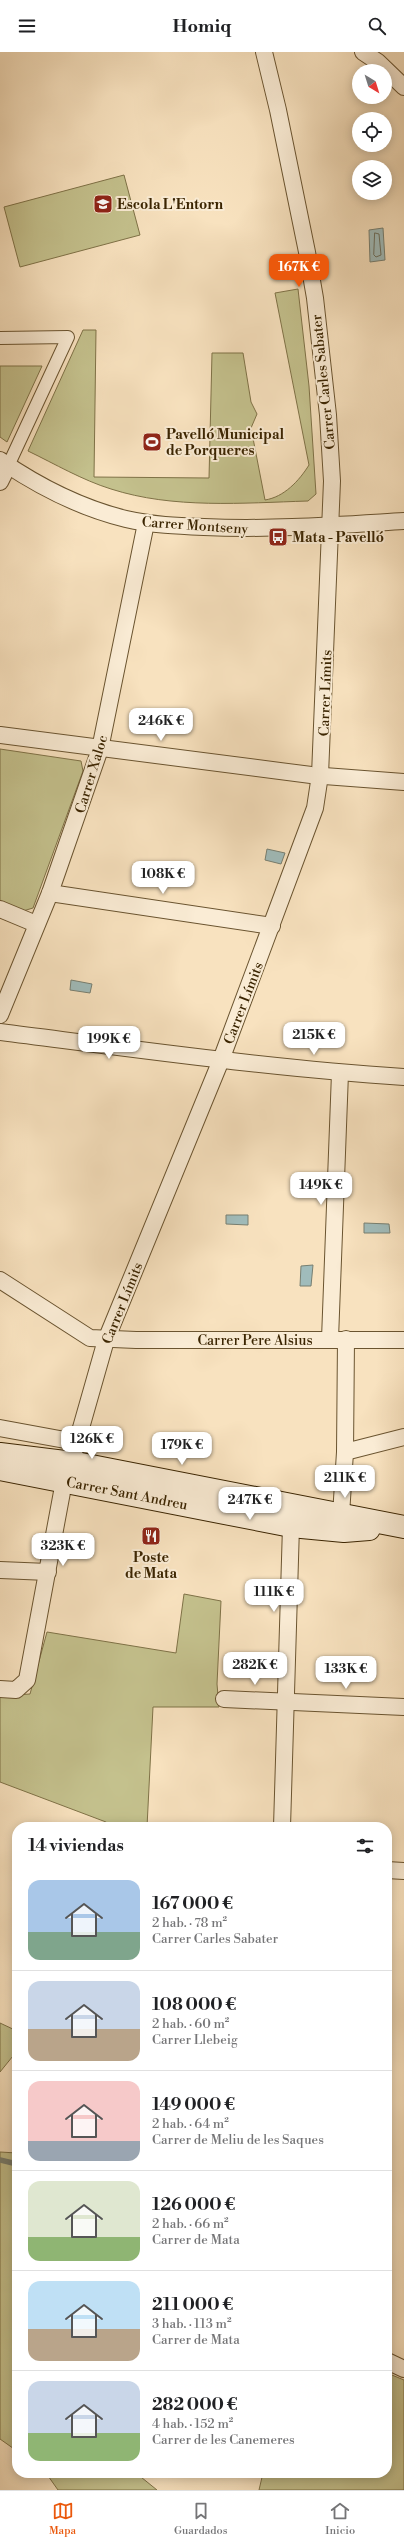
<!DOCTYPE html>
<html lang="es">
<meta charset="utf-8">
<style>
:root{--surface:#fff;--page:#f2f2f2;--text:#202124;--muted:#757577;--line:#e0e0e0;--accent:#ea580c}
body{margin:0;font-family:"Libre Bodoni",serif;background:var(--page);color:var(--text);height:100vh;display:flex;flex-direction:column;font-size:15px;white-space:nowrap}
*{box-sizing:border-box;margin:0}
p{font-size:13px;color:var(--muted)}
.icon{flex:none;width:22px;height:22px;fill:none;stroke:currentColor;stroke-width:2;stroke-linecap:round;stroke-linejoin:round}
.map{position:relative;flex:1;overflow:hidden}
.panel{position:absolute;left:12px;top:1770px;width:380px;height:656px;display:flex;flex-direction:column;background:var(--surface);border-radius:16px;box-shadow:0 2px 10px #0003}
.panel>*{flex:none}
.needle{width:26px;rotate:142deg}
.fabs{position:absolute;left:352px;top:12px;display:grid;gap:8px}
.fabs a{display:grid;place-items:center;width:40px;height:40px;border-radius:50%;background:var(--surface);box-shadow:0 2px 10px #0003;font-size:20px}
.price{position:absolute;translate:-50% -34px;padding:0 9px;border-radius:8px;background:#fff;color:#222;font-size:13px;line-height:26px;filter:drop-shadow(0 1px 2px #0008)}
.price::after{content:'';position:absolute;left:50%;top:24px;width:12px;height:9px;margin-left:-6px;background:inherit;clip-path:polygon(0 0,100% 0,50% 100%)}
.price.selected{background:var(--accent);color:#fff}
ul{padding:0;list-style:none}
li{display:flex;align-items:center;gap:12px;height:100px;padding:0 16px}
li+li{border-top:1px solid var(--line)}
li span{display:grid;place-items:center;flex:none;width:112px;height:80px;border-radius:12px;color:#555}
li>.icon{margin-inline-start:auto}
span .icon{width:48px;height:48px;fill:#fffc;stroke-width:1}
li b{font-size:17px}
h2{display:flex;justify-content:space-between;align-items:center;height:48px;padding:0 16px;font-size:17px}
header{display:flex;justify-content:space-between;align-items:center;height:52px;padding:0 16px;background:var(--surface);font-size:18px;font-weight:800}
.menu{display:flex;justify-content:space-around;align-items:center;height:56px;border-top:1px solid var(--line);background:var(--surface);font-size:11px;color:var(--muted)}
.menu a{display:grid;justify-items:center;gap:2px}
.menu .selected{color:var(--accent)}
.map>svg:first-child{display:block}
</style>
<header><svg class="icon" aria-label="menu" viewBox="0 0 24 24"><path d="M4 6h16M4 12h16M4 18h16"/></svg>Homiq<svg class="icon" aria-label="search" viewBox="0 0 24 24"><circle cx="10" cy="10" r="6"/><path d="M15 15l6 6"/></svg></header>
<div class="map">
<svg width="404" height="2438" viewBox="0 0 404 2438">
<rect width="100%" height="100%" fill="#f8e2bf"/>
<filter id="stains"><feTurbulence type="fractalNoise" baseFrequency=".005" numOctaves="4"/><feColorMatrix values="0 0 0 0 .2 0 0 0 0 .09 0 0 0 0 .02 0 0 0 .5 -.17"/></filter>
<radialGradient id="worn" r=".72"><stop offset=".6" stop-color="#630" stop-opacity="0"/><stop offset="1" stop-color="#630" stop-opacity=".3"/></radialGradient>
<g fill="#c4c18d" stroke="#7f7247">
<polygon points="124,123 140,183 20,215 4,155"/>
<path d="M 298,237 L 309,334 L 316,442 L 308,449 C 243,451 173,457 111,437 C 82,428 55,412 28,399 L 83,278 L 96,278 L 94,425 L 209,426 L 212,301 L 243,301 L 251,350 L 257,362 L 251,376 L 265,448 C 284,445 299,429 309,413 L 275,241 Z"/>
<polygon points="0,314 42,314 7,390 0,385"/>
<polygon points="0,697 81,709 83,719 33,856 23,859 0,849"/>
<polygon points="184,1542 221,1549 217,1632 219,1655 153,1655 147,1775 112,1775 106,1770 0,1730 0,1644 30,1642 47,1580 176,1601"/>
<polygon points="0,1971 17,1979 17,1999 0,2020"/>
<polygon points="0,2100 17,2101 17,2399 0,2387"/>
<polygon points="387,2321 404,2328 404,2438 259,2438 263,2421 387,2421"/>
<polygon points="46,2421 136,2421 157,2438 58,2438"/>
</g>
<g fill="#a0bcbb" stroke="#777f71">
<polygon points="383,176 385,208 370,210 369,178"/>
<polygon points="267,797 285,801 281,812 265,808"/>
<polygon points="71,928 92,932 90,941 70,938"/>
<polygon points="226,1163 248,1163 248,1173 226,1172"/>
<polygon points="364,1171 389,1172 390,1181 364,1181"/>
<polygon points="313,1213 311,1234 300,1234 301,1214"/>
</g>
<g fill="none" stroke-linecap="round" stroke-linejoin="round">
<polygon stroke="#6d705e" stroke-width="1" points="375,181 379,182 381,203 376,205 374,203"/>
<polyline stroke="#777f71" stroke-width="5.5" points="0,2108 17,2112"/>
<g stroke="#6a5430" stroke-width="14">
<polyline id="pedestrian" points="0,286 68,285 8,414"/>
</g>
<g stroke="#6a5430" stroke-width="18">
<g id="minor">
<polyline points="363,0 378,10 404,35"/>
<path d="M 0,408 C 38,434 81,456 126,467 C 152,473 178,474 204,475 C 271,478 337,473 404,469"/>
<polyline points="0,430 8,414"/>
<polyline points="0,683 311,723 404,730"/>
<polyline points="50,841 272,874"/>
<polyline points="0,857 36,872"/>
<polyline points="0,963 50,841 100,697 146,471"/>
<path d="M 0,980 C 134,997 269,1016 404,1025"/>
<polyline points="0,1228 90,1286 136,1288 404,1288"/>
<polyline points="330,1287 340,1021"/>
<polyline points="0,1376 76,1390"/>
<polyline points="345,1400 404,1385"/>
<polyline points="62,1416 71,1411 106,1288 221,1008 315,756 320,723 332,429 328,363 315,246 307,200 278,58 264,0"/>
<polyline points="341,1463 345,1400 346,1287"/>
<polyline points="0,1518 48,1520"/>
<polyline points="0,1637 16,1638 27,1628 62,1440 65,1429 72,1424"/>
<polyline points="224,1647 404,1655"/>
<polyline points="282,1775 291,1474"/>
<polyline points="387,1818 404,1819"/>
<polyline points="387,2309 404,2317"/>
</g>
</g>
<g stroke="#3a2401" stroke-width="24">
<g id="secondary">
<polyline points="0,1402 81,1412 404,1475"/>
<polyline points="0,1417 291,1474 344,1479 369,1477"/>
</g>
</g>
<use href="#pedestrian" stroke="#faecd5" stroke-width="12"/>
<use href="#minor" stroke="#faecd5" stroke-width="16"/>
<use href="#secondary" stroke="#faecd5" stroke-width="22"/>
</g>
<defs>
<g id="school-square" transform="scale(1)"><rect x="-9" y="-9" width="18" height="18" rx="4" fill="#8f2418" stroke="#faecd5"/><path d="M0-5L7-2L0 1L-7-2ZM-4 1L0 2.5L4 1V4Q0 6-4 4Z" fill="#fff"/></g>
<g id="stadium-square" transform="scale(1)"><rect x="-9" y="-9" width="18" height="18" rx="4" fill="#8f2418" stroke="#faecd5"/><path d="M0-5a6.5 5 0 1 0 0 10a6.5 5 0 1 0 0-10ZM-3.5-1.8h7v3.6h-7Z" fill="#fff"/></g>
<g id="bus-square" transform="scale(1)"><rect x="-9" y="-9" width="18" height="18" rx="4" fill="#8f2418" stroke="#faecd5"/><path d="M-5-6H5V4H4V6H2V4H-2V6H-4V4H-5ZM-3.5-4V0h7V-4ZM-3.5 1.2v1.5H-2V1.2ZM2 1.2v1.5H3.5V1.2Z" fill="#fff"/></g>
<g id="restaurant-square" transform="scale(1)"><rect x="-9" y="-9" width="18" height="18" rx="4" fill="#8f2418" stroke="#faecd5"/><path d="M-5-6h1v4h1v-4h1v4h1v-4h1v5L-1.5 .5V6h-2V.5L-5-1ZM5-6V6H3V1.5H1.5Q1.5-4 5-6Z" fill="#fff"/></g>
</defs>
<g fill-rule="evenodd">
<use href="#school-square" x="103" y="152"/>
<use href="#stadium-square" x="152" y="390"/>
<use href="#bus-square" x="278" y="485"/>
<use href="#restaurant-square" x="151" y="1484"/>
</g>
<g text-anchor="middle" stroke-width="4" stroke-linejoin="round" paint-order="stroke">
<g font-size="14" font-weight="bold" fill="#3a2401" stroke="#faecd5" text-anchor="start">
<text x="117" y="157">Escola L'Entorn</text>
<text x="166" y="387">Pavelló Municipal<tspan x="166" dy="16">de Porqueres</tspan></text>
<text x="292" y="490">Mata - Pavelló</text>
<text x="151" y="1510" text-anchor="middle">Poste<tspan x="151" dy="16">de Mata</tspan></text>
</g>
<g font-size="14" fill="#3a2401" stroke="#faecd5">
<text transform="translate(323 330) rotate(-96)" y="5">Carrer Carles Sabater</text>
<text transform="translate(195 473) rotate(4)" y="5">Carrer Montseny</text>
<text transform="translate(325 641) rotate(-88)" y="5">Carrer Límits</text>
<text transform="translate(91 722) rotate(-73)" y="5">Carrer Xaloc</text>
<text transform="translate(243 951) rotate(-69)" y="5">Carrer Límits</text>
<text transform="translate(122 1251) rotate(-68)" y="5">Carrer Límits</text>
<text x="255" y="1293">Carrer Pere Alsius</text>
<text transform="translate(127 1441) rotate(11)" y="5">Carrer Sant Andreu</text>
</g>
</g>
<rect width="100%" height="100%" filter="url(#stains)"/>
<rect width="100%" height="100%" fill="url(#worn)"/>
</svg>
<div class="fabs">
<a><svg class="needle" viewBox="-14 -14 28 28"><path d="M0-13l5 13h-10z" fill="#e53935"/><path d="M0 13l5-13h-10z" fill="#757577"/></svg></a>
<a><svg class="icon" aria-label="locate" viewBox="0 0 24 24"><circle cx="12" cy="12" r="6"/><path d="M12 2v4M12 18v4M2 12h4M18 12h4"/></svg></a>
<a><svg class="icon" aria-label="layers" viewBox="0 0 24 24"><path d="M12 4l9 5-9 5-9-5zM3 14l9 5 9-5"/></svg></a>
</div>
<b class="price selected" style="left:299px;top:236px">167K €</b>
<b class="price" style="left:161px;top:690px">246K €</b>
<b class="price" style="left:163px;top:843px">108K €</b>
<b class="price" style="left:314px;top:1004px">215K €</b>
<b class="price" style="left:109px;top:1008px">199K €</b>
<b class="price" style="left:321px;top:1154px">149K €</b>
<b class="price" style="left:92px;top:1408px">126K €</b>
<b class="price" style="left:182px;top:1414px">179K €</b>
<b class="price" style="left:345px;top:1447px">211K €</b>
<b class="price" style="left:250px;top:1469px">247K €</b>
<b class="price" style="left:63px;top:1515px">323K €</b>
<b class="price" style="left:274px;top:1561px">111K €</b>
<b class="price" style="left:255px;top:1634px">282K €</b>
<b class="price" style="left:346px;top:1638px">133K €</b>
<section class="panel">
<h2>14 viviendas<svg class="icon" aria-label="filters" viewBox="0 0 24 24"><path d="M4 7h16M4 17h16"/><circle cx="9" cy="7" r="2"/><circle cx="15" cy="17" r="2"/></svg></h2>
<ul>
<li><span style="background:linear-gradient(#a9c7e8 65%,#7fa58c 0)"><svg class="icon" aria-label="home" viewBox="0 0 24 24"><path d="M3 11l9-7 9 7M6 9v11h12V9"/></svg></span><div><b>167 000 €</b><p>2 hab. · 78 m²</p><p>Carrer Carles Sabater</p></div></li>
<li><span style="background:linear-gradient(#c9d6e8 60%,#b9a48a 0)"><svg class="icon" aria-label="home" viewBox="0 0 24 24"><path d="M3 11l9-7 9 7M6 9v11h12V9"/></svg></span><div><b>108 000 €</b><p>2 hab. · 60 m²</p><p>Carrer Llebeig</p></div></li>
<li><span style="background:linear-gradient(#f6c9c9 75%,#9aa5b1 0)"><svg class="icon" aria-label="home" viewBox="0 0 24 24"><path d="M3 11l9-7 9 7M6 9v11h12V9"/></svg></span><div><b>149 000 €</b><p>2 hab. · 64 m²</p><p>Carrer de Meliu de les Saques</p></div></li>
<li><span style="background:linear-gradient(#dfe7d0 70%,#8fb573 0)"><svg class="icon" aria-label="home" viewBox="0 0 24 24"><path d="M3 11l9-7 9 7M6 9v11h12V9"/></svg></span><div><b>126 000 €</b><p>2 hab. · 66 m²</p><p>Carrer de Mata</p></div></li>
<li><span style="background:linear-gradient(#bfe0f5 60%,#b9a48a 0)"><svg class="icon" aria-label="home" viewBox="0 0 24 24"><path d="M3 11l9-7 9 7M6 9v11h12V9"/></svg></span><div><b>211 000 €</b><p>3 hab. · 113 m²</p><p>Carrer de Mata</p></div></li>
<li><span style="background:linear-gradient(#c9d6e8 65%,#8fb573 0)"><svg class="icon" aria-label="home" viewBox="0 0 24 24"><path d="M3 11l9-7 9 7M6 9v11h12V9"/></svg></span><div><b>282 000 €</b><p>4 hab. · 152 m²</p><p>Carrer de les Canemeres</p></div></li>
</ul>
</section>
</div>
<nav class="menu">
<a class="selected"><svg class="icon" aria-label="map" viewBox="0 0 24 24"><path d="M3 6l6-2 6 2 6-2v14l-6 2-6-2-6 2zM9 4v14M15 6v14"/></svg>Mapa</a>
<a><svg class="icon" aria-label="saved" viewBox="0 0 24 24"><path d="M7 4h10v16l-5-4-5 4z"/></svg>Guardados</a>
<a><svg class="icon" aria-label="home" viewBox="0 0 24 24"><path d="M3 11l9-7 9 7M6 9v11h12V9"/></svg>Inicio</a>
</nav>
